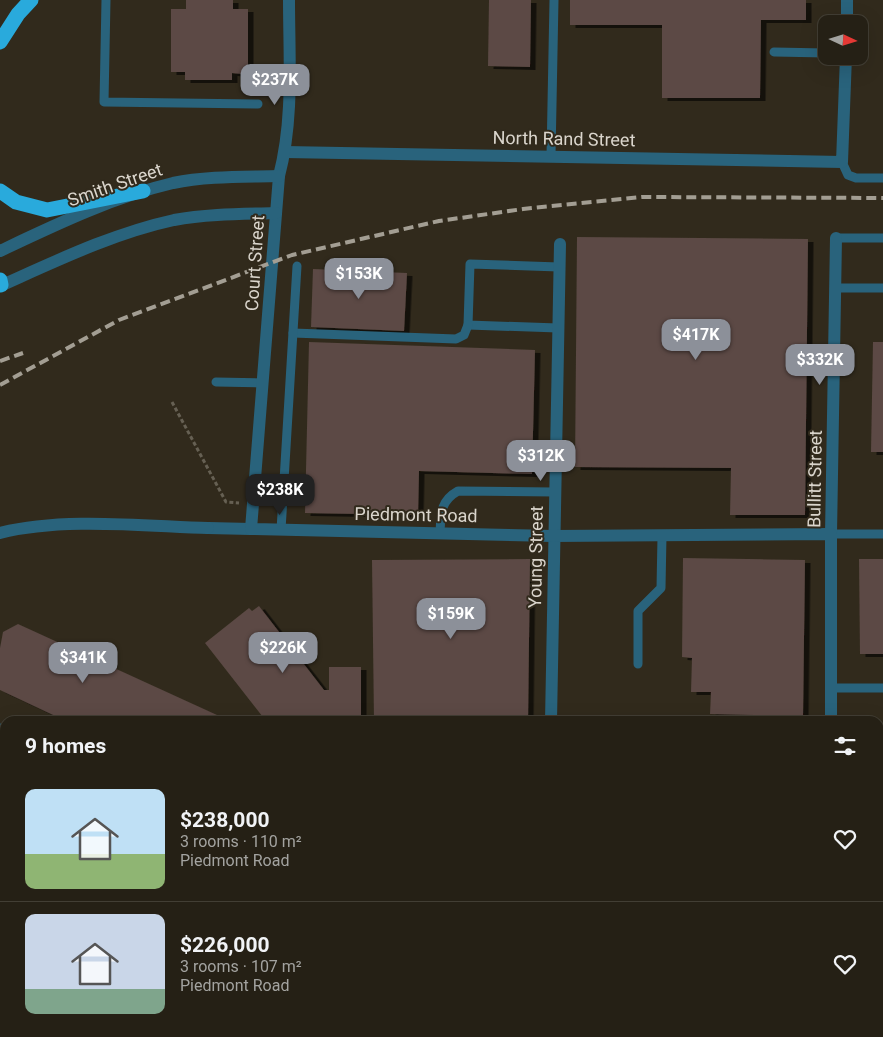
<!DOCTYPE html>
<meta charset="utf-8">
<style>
:root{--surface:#252015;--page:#312d22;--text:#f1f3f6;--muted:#a3a3a0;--line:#423e34;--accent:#8c9099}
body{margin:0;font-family:Roboto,sans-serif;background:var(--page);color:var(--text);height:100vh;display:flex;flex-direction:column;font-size:19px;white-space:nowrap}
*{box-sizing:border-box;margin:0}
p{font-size:16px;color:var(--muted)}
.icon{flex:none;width:28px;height:28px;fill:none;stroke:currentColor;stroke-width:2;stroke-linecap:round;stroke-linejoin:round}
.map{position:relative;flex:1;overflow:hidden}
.details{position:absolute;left:0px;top:716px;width:884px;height:321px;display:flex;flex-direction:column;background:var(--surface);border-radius:15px 15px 0 0;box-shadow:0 5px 20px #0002,0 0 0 1px var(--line)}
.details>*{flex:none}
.needle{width:32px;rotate:94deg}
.controls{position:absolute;left:818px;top:15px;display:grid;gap:10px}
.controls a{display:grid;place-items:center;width:50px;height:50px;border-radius:10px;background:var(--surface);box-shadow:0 5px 20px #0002,0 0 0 1px var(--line);font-size:25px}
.price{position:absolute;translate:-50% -42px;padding:0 11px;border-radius:10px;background:var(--accent);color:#fff;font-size:16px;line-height:32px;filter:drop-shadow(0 1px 2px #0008)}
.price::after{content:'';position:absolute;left:50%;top:30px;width:15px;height:11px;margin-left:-8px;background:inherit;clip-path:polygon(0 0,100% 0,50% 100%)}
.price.active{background:#222;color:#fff}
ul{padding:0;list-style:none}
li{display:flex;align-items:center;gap:15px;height:125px;padding:0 25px}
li+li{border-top:1px solid var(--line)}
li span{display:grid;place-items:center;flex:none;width:140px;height:100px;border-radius:10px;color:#555}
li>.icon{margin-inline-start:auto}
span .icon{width:60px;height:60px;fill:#fffc;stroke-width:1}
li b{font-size:21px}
h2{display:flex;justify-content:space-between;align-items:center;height:60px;padding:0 25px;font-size:21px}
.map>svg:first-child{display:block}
</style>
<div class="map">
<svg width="883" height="1037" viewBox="0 0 883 1037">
<defs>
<pattern id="forest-firs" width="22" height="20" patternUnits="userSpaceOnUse" patternTransform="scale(1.25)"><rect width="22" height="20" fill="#434c1f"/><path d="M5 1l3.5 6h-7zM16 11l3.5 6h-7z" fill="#5e653e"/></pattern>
<filter id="shadow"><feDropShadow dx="5.5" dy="3" stdDeviation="0" flood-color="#0009"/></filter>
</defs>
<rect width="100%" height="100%" fill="#312a1c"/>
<polygon fill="url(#forest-firs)" points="0,975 5,976 5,1012 0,1011"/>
<g fill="#5b4944" filter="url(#shadow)">
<polygon points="186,0 233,0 233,9 248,9 248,66 263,66 263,76 232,73 232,80 185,80 185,72 171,72 171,9 186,9"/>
<polygon points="489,0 531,0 530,67 488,66"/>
<polygon points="570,0 806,0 806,20 761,20 760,98 662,98 662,25 570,25"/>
<polygon points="577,237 808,239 805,515 730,515 731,468 575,467"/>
<polygon points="313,269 407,273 404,331 311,327"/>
<polygon points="309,342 535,350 532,474 419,471 418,515 305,513"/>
<polygon points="873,342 883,342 883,452 871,452"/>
<polygon points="683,558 805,560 803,716 710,714 711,692 691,692 692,658 682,657"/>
<polygon points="530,559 528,721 374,721 372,560"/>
<polygon points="859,559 883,559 883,654 860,654"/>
<polygon points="259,606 324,690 329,690 329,667 361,667 361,721 266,721 205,643 249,608 252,611"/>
<polygon points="18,624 217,715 219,721 66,721 0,690 0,648 3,632"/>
<polygon points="0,803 5,805 5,953 0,953"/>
<polygon points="163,1032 176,1037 62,1037 52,1033"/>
<polygon points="343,1032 406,1032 411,1037 348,1037"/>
<polygon points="581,1032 798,1032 800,1037 585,1037"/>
</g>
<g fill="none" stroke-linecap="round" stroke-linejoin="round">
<polyline stroke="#666053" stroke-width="3" stroke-dasharray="4 2.5" stroke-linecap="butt" points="172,402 226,502 239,503"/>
<g stroke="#29637c" stroke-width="9">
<polyline points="106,0 104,102 258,104"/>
<polyline points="774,52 826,53"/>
<polyline points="551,156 554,0"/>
<polyline points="842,162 848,175 856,178 883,178"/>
<polyline points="836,238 883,238"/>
<polyline points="835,288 883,288"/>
<polyline points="558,328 468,325 470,264 559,267"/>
<polyline points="293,333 456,339 464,335 468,325"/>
<polyline points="216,382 263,383"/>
<polyline points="281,530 297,266"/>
<path d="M 440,533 C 441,514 440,501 458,491 L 554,492"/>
<polyline points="831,534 883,534"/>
<polyline points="638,664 638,611 661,588 662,536"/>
<polyline points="831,688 883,688"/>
<polyline points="0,728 5,730"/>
<polyline points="879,764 883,764"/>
</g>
<g stroke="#29637c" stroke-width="12">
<polyline points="847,24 847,0"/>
<polyline points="285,152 842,162 846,56"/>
<polyline points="208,528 251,529"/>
<polyline points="831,534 836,238"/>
<polyline points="551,721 560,244"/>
<polyline points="307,1032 311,1037"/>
<polyline points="829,1037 829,1032"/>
</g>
<g stroke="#29637c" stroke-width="12">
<path d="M 289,0 C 289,59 294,119 279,176 L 251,529 L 553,536 L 831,534 L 831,721"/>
<path d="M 0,251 C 55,225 113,197 173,183 C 207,176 244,177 279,176"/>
<path d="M 0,286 C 56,261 114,233 174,220 C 207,214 242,214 276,213"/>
<path d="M 0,533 C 61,517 144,526 208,528"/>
<polyline points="0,782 5,784"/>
<polyline points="879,916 883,916"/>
<polyline points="431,1032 437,1037"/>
</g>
<g stroke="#29aadc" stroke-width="15">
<polyline points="0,42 18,14 31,0"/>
<polyline points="0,191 16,202 47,210 143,191"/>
<polyline points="0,280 1,285"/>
</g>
<g stroke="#a39e93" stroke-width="4" stroke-dasharray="10 5" stroke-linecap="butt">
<polyline points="0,361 23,353"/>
<polyline points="0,385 119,320 292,255 439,221 523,209 642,197 883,198"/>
</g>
</g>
<g text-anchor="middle" stroke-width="4" stroke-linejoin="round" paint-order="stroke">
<g font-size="18" fill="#dad5cc" stroke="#312a1c">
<text transform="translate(564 139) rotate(1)" y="6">North Rand Street</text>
<text transform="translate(115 185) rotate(-19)" y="6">Smith Street</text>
<text transform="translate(255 263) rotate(-86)" y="6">Court Street</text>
<text transform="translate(815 479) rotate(-89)" y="6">Bullitt Street</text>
<text transform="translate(416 515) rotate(1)" y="6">Piedmont Road</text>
<text transform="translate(536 557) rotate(-89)" y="6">Young Street</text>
</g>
</g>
</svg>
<div class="controls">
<a><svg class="needle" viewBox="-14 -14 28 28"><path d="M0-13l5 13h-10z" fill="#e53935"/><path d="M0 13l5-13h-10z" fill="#a3a3a0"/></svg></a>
</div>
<b class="price" style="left:275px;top:106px">$237K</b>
<b class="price" style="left:359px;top:300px">$153K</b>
<b class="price" style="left:696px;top:361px">$417K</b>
<b class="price" style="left:820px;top:386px">$332K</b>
<b class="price" style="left:541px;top:482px">$312K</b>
<b class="price active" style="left:280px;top:516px">$238K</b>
<b class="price" style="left:451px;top:640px">$159K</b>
<b class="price" style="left:283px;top:674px">$226K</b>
<b class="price" style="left:83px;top:684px">$341K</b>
<section class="details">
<h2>9 homes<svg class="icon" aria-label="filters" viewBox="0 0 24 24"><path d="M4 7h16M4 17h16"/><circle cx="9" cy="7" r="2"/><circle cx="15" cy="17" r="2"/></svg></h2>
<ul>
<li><span style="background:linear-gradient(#bfe0f5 65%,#8fb573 0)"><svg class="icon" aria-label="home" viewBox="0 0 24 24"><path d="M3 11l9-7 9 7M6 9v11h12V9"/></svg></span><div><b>$238,000</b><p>3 rooms · 110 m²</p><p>Piedmont Road</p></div><svg class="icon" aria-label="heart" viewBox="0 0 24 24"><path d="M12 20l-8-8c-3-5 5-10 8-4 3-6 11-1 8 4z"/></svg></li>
<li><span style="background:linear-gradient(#c9d6e8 75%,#7fa58c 0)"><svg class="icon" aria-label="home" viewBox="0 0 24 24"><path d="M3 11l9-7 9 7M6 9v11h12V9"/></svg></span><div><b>$226,000</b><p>3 rooms · 107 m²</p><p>Piedmont Road</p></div><svg class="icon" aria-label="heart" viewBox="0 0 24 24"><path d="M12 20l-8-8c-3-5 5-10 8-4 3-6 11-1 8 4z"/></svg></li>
</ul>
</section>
</div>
